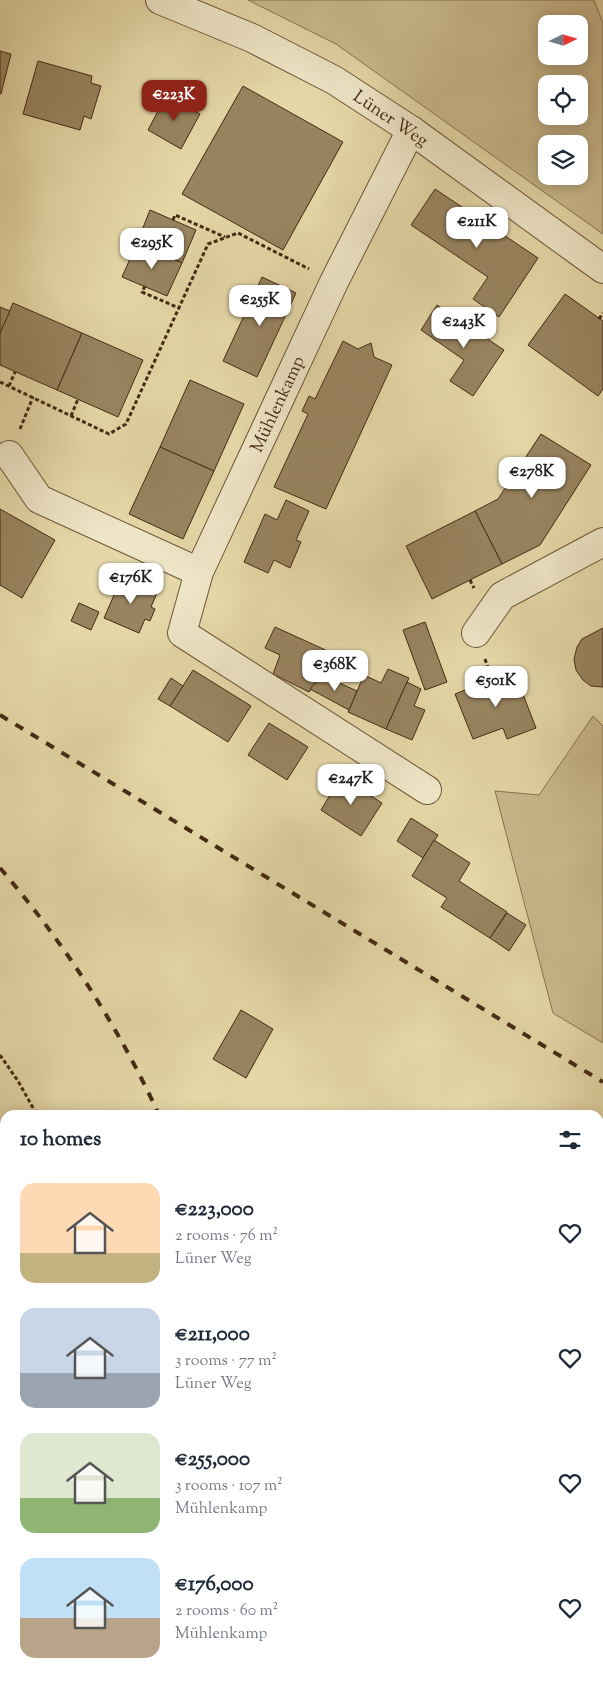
<!DOCTYPE html>
<meta charset="utf-8">
<style>
:root{--surface:#fff;--page:#f6f6f7;--text:#1f2937;--muted:#747a83;--accent:#8f2418}
body{margin:0;font-family:"Sorts Mill Goudy",serif;background:var(--page);color:var(--text);height:100vh;display:flex;flex-direction:column;font-size:19px;white-space:nowrap}
*{box-sizing:border-box;margin:0}
p{font-size:16px;color:var(--muted)}
.icon{flex:none;width:28px;height:28px;fill:none;stroke:currentColor;stroke-width:2;stroke-linecap:round;stroke-linejoin:round}
.map{position:relative;flex:1;overflow:hidden}
.sheet{position:absolute;left:0px;top:1110px;width:604px;height:571px;display:flex;flex-direction:column;background:var(--surface);border-radius:15px 15px 0 0;box-shadow:0 2px 12px #0003}
.sheet>*{flex:none}
.needle{width:32px;rotate:85deg}
.buttons{position:absolute;left:538px;top:15px;display:grid;gap:10px}
.buttons a{display:grid;place-items:center;width:50px;height:50px;border-radius:10px;background:var(--surface);box-shadow:0 2px 12px #0003;font-size:25px}
.price{position:absolute;translate:-50% -42px;padding:0 11px;border-radius:10px;background:#fff;color:#222;font-size:16px;line-height:32px;filter:drop-shadow(0 1px 2px #0008)}
.price::after{content:'';position:absolute;left:50%;top:30px;width:15px;height:11px;margin-left:-8px;background:inherit;clip-path:polygon(0 0,100% 0,50% 100%)}
.price.on{background:var(--accent);color:#fff}
ul{padding:0;list-style:none}
li{display:flex;align-items:center;gap:15px;height:125px;padding:0 20px}
li span{display:grid;place-items:center;flex:none;width:140px;height:100px;border-radius:15px;color:#555}
li>.icon{margin-inline-start:auto}
span .icon{width:60px;height:60px;fill:#fffc;stroke-width:1}
li b{font-size:21px}
h2{display:flex;justify-content:space-between;align-items:center;height:60px;padding:0 20px;font-size:21px}
.map>svg:first-child{display:block}
</style>
<div class="map">
<svg width="603" height="1681" viewBox="0 0 603 1681">
<rect width="100%" height="100%" fill="#e5d7a7"/>
<filter id="stains"><feTurbulence type="fractalNoise" baseFrequency=".004" numOctaves="4"/><feColorMatrix values="0 0 0 0 .2 0 0 0 0 .09 0 0 0 0 .02 0 0 0 .5 -.17"/></filter>
<radialGradient id="worn" r=".72"><stop offset=".6" stop-color="#630" stop-opacity="0"/><stop offset="1" stop-color="#630" stop-opacity=".3"/></radialGradient>
<g fill="#caba8e" stroke="#877251" fill-rule="evenodd">
<path d="M 248,0 L 594,0 L 603,23 L 603,234 L 336,44 ZM 546,24 L 579,24 L 579,56 L 546,56 ZM 546,84 L 579,84 L 579,116 L 546,116 ZM 546,144 L 579,144 L 579,176 L 546,176 Z"/>
<polygon points="593,716 603,726 603,1043 553,1013 495,791 539,795"/>
<polygon points="5,1293 5,1489 0,1482 0,1296"/>
<polygon points="599,1483 603,1483 603,1681 277,1681 277,1676 599,1676"/>
<polygon points="36,1676 161,1676 162,1681 38,1681"/>
</g>
<polygon fill="#ae9c75" stroke="#846e4e" points="0,1583 5,1595 5,1676 36,1676 38,1681 0,1681"/>
<g fill="#988460" stroke="#442a14">
<polygon points="0,51 11,54 1,94 0,94"/>
<polygon points="38,61 92,76 91,83 101,86 91,119 84,116 80,130 23,114"/>
<polygon points="243,86 343,142 283,250 182,194"/>
<polygon points="166,96 200,114 181,149 148,130"/>
<polygon points="435,189 538,258 499,317 473,299 488,277 411,225"/>
<polygon points="150,210 196,230 182,263 137,243"/>
<polygon points="137,243 182,263 167,296 122,277"/>
<polygon points="262,277 296,293 257,377 223,361"/>
<polygon points="565,294 603,321 603,389 598,396 528,345"/>
<polygon points="13,303 82,333 57,390 0,365 0,333"/>
<polygon points="437,305 504,350 473,396 450,381 464,360 421,330"/>
<polygon points="0,307 10,311 0,333"/>
<polygon points="82,333 143,360 118,417 57,390"/>
<polygon points="343,341 358,349 371,343 374,357 392,365 326,509 274,487 308,414 302,411 309,396 315,399"/>
<polygon points="190,380 244,404 214,471 160,447"/>
<polygon points="541,434 591,465 540,545 502,564 475,511 498,499"/>
<polygon points="160,447 214,471 183,539 129,514"/>
<polygon points="286,500 309,511 296,540 301,542 290,568 274,560 268,573 244,562 265,514 277,520"/>
<polygon points="0,509 55,540 22,598 0,585"/>
<polygon points="475,511 502,564 432,599 406,546"/>
<polygon points="122,577 157,593 151,607 155,609 150,621 145,619 139,633 104,618"/>
<polygon points="79,603 99,612 91,630 71,621"/>
<polygon points="425,622 447,682 425,690 403,630"/>
<polygon points="275,627 332,653 322,675 309,692 273,674 280,655 265,648"/>
<polygon points="603,628 603,687 591,686 583,680 576,670 574,659 577,647 582,639"/>
<polygon points="388,669 409,678 386,729 348,712 364,675 381,683"/>
<polygon points="193,670 251,706 228,742 170,706"/>
<polygon points="514,671 536,728 507,739 503,728 473,739 455,694"/>
<polygon points="322,675 357,691 349,710 310,689"/>
<polygon points="171,678 183,686 170,706 158,699"/>
<polygon points="407,682 421,689 414,706 425,710 412,740 386,729"/>
<polygon points="269,723 308,747 287,780 248,755"/>
<polygon points="341,777 382,803 361,836 321,810"/>
<polygon points="411,818 438,835 423,858 397,841"/>
<polygon points="434,840 470,863 459,881 507,912 490,938 441,907 447,898 412,876"/>
<polygon points="507,913 526,925 509,951 490,938"/>
<polygon points="241,1010 273,1029 246,1078 213,1059"/>
</g>
<g fill="none" stroke-linecap="round" stroke-linejoin="round">
<g stroke="#6c5539" stroke-width="30">
<g id="minor">
<polyline points="160,0 252,38 334,80 411,130 603,269"/>
<polyline points="411,130 334,282 199,572 182,633 427,790"/>
<polyline points="9,455 39,499 199,572"/>
<polyline points="476,633 502,596 603,542"/>
<polyline points="599,1253 603,1253"/>
</g>
</g>
<g stroke="#442a14" stroke-width="3" stroke-dasharray="4 2.5" stroke-linecap="butt">
<polyline points="173,220 175,215 225,237"/>
<polyline points="145,286 142,292 179,308"/>
<polyline points="599,319 603,313"/>
<polyline points="0,382 109,434 126,424 208,244 238,233 309,269"/>
<polyline points="9,386 15,372"/>
<polyline points="71,416 78,399"/>
<polyline points="20,429 33,397"/>
<polyline points="470,580 474,588"/>
<polyline points="485,659 492,680"/>
<polyline points="0,1055 18,1081 37,1115"/>
<polyline points="191,1676 191,1681"/>
</g>
<use href="#minor" stroke="#eee5c6" stroke-width="28"/>
<g stroke="#442a14" stroke-width="4" stroke-dasharray="9 9" stroke-linecap="butt">
<polyline points="0,715 603,1082"/>
<path d="M 0,868 C 63,941 119,1027 159,1115"/>
<polyline points="262,1681 262,1676"/>
</g>
</g>
<g text-anchor="middle" stroke-width="4.5" stroke-linejoin="round" paint-order="stroke">
<g font-size="18" fill="#442a14" stroke="#eee5c6">
<text transform="translate(391 118) rotate(34)" y="6">Lüner Weg</text>
<text transform="translate(277 404) rotate(-65)" y="6">Mühlenkamp</text>
</g>
</g>
<rect width="100%" height="100%" filter="url(#stains)"/>
<rect width="100%" height="100%" fill="url(#worn)"/>
</svg>
<div class="buttons">
<a><svg class="needle" viewBox="-14 -14 28 28"><path d="M0-13l5 13h-10z" fill="#e53935"/><path d="M0 13l5-13h-10z" fill="#747a83"/></svg></a>
<a><svg class="icon" aria-label="locate" viewBox="0 0 24 24"><circle cx="12" cy="12" r="6"/><path d="M12 2v4M12 18v4M2 12h4M18 12h4"/></svg></a>
<a><svg class="icon" aria-label="layers" viewBox="0 0 24 24"><path d="M12 4l9 5-9 5-9-5zM3 14l9 5 9-5"/></svg></a>
</div>
<b class="price on" style="left:174px;top:122px">€223K</b>
<b class="price" style="left:477px;top:249px">€211K</b>
<b class="price" style="left:152px;top:270px">€295K</b>
<b class="price" style="left:260px;top:327px">€255K</b>
<b class="price" style="left:464px;top:349px">€243K</b>
<b class="price" style="left:532px;top:499px">€278K</b>
<b class="price" style="left:131px;top:605px">€176K</b>
<b class="price" style="left:335px;top:692px">€368K</b>
<b class="price" style="left:496px;top:708px">€501K</b>
<b class="price" style="left:351px;top:806px">€247K</b>
<section class="sheet">
<h2>10 homes<svg class="icon" aria-label="filters" viewBox="0 0 24 24"><path d="M4 7h16M4 17h16"/><circle cx="9" cy="7" r="2"/><circle cx="15" cy="17" r="2"/></svg></h2>
<ul>
<li><span style="background:linear-gradient(#ffd9b3 70%,#c2b280 0)"><svg class="icon" aria-label="home" viewBox="0 0 24 24"><path d="M3 11l9-7 9 7M6 9v11h12V9"/></svg></span><div><b>€223,000</b><p>2 rooms · 76 m²</p><p>Lüner Weg</p></div><svg class="icon" aria-label="heart" viewBox="0 0 24 24"><path d="M12 20l-8-8c-3-5 5-10 8-4 3-6 11-1 8 4z"/></svg></li>
<li><span style="background:linear-gradient(#c9d6e8 65%,#9aa5b1 0)"><svg class="icon" aria-label="home" viewBox="0 0 24 24"><path d="M3 11l9-7 9 7M6 9v11h12V9"/></svg></span><div><b>€211,000</b><p>3 rooms · 77 m²</p><p>Lüner Weg</p></div><svg class="icon" aria-label="heart" viewBox="0 0 24 24"><path d="M12 20l-8-8c-3-5 5-10 8-4 3-6 11-1 8 4z"/></svg></li>
<li><span style="background:linear-gradient(#dfe7d0 65%,#8fb573 0)"><svg class="icon" aria-label="home" viewBox="0 0 24 24"><path d="M3 11l9-7 9 7M6 9v11h12V9"/></svg></span><div><b>€255,000</b><p>3 rooms · 107 m²</p><p>Mühlenkamp</p></div><svg class="icon" aria-label="heart" viewBox="0 0 24 24"><path d="M12 20l-8-8c-3-5 5-10 8-4 3-6 11-1 8 4z"/></svg></li>
<li><span style="background:linear-gradient(#bfe0f5 60%,#b9a48a 0)"><svg class="icon" aria-label="home" viewBox="0 0 24 24"><path d="M3 11l9-7 9 7M6 9v11h12V9"/></svg></span><div><b>€176,000</b><p>2 rooms · 60 m²</p><p>Mühlenkamp</p></div><svg class="icon" aria-label="heart" viewBox="0 0 24 24"><path d="M12 20l-8-8c-3-5 5-10 8-4 3-6 11-1 8 4z"/></svg></li>
</ul>
</section>
</div>
